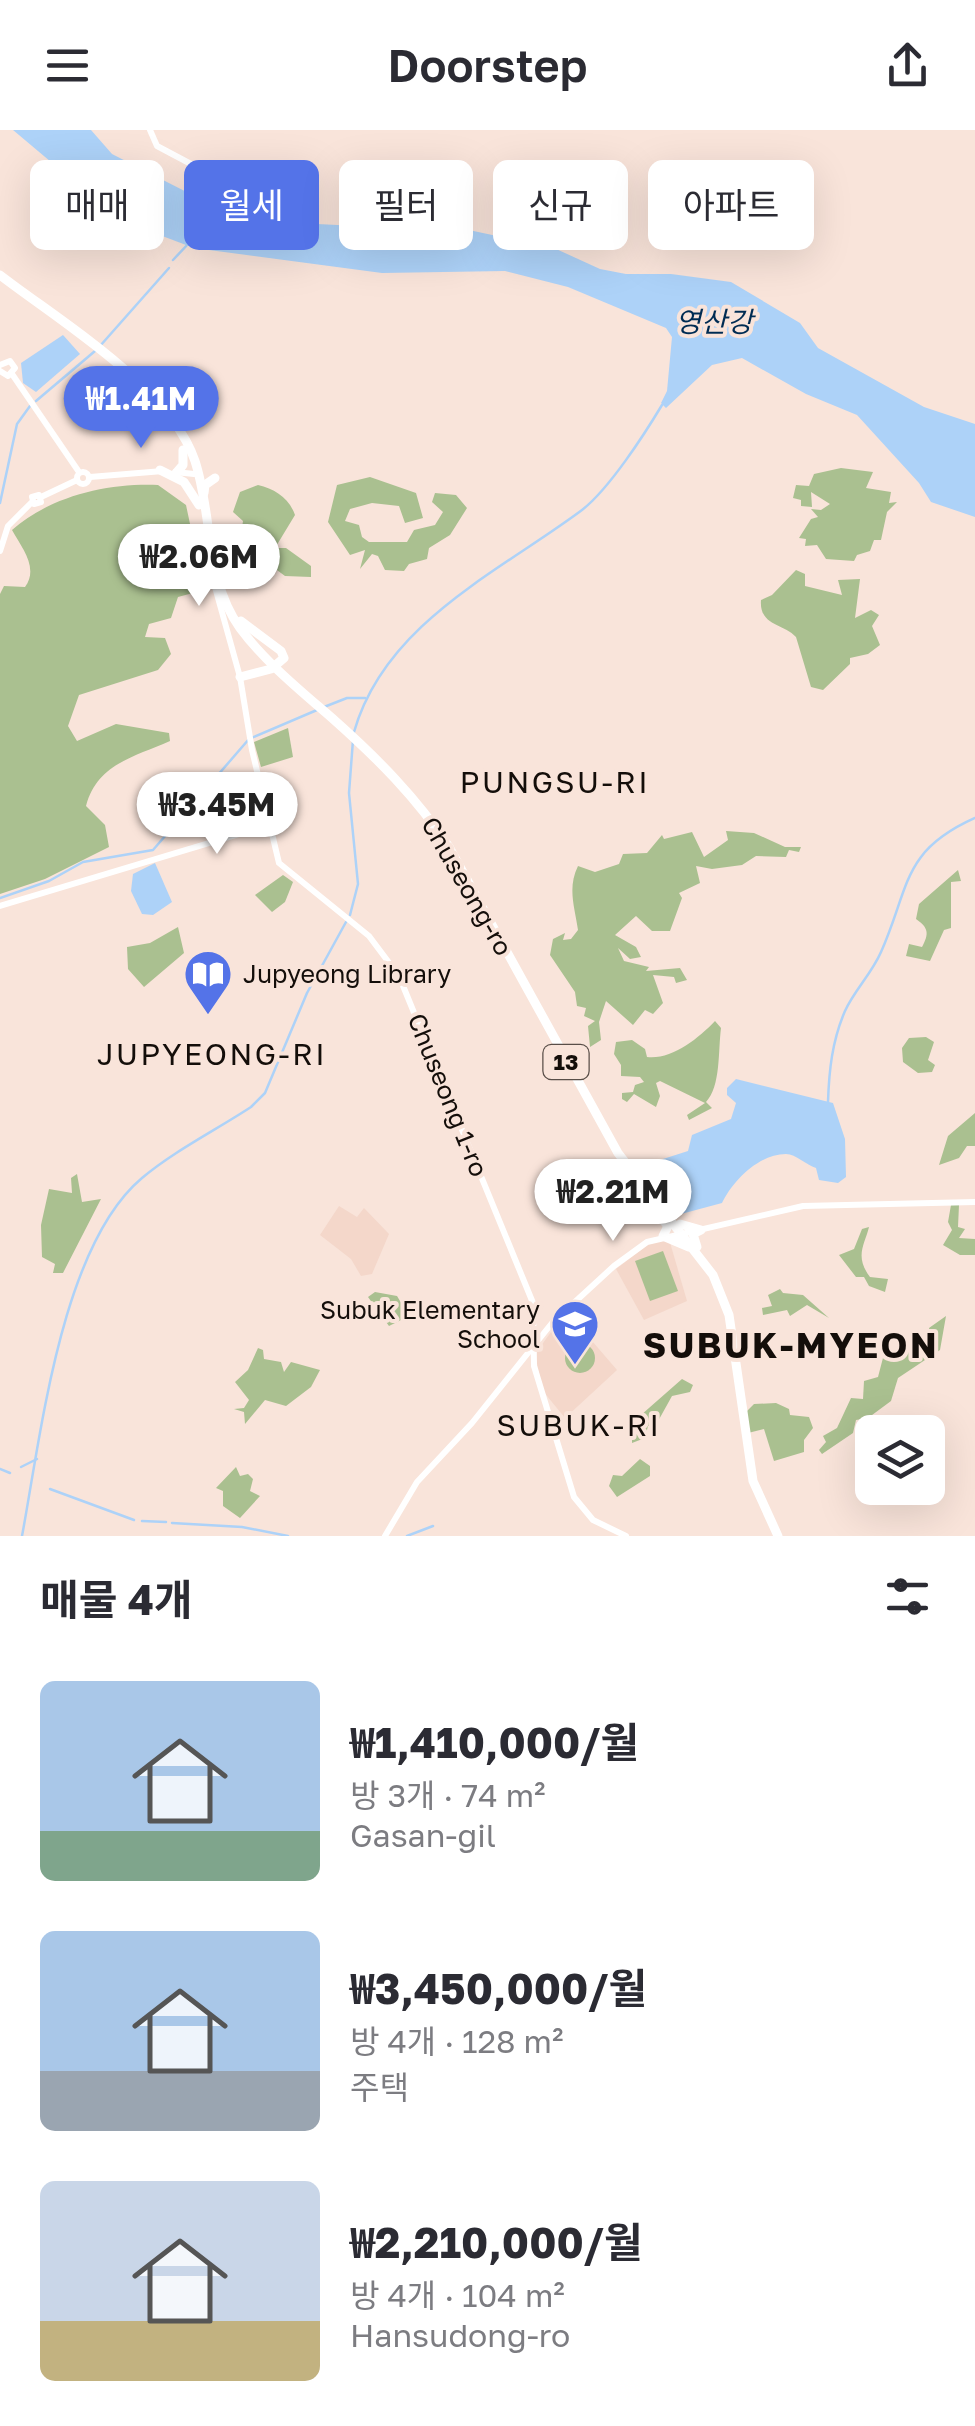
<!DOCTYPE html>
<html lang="ko">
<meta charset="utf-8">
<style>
:root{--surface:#fff;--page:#f2f2f3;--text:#2b2b33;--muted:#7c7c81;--accent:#5473e8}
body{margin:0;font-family:"Golos Text","Noto Sans KR",sans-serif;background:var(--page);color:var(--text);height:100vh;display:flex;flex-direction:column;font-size:38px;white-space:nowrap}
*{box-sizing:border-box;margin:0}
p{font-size:32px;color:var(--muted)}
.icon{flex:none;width:55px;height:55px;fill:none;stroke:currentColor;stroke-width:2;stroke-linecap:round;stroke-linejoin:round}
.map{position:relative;height:1406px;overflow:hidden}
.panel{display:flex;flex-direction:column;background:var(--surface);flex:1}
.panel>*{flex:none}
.guide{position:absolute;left:30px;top:30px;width:915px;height:90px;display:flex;gap:20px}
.controls{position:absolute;left:855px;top:1285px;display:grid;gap:20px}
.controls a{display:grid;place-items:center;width:90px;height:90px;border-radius:15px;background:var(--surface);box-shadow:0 10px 40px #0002;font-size:50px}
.price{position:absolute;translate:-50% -85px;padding:0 22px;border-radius:35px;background:#fff;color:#222;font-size:32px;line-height:65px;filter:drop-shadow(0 2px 5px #0008)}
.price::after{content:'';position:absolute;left:50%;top:60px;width:30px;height:22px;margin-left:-15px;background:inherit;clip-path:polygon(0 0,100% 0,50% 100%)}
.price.on{background:var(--accent);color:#fff}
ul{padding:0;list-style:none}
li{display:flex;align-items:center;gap:30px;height:250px;padding:0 40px}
li span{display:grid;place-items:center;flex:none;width:280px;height:200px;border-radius:15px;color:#555}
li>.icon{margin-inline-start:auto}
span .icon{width:120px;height:120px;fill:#fffc;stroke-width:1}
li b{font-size:42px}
h2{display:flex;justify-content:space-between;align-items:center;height:120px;padding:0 40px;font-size:42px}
.tag{padding:0 35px;border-radius:15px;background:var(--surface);box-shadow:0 10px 40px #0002;font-size:35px;line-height:90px}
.tag.on{background:var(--accent);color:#fff}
header{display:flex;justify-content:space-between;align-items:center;height:130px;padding:0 40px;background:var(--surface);font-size:45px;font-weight:600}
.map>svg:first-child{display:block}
</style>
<header><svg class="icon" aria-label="menu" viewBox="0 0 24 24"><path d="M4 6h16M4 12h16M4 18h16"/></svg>Doorstep<svg class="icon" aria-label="share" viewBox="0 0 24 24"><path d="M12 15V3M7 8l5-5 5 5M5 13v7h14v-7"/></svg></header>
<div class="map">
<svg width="975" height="1406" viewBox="0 0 975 1406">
<rect width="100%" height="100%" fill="#f9e4da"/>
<g fill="#f4d7ca">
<polygon points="339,1076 357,1087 364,1078 389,1104 372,1144 361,1146 351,1129 320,1105"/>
<polygon points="669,1109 687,1171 644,1190 616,1139 649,1114"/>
<polygon points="562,1187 572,1199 586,1204 617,1240 565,1288 543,1261 535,1224"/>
</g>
<g fill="#aac090">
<polygon points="841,338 873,342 866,358 891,362 889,373 897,372 887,382 881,410 874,410 870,421 857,425 854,431 826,429 817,415 805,416 806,409 799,408 811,389 818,387 811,379 821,380 830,374 811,362 812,377 801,376 801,370 793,368 796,355 809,356 814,344"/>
<polygon points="370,347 416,363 423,388 405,393 399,376 372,373 350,379 345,391 359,395 362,407 369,412 407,412 414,400 435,395 443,382 432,372 435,363 456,365 467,378 450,405 429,418 427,429 409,434 404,441 385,440 378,426 372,424 360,439 365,420 350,425 328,392 337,355"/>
<path d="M 158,355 L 186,375 L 204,460 L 178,467 L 171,488 L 149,494 L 145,507 L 165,508 L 171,524 L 158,540 L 79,565 L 68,596 L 77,611 L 116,594 L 169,603 L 170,611 C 134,627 97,634 86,676 L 105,695 L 109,717 L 45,749 L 0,764 L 0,464 L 4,456 L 25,457 C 39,438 22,418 12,400 C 51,366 107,353 158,355 Z"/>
<path d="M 258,355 C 275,359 289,368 295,385 L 275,418 L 286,418 L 311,436 L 311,447 L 285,446 L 258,426 L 249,429 L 252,448 L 233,458 L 228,457 L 221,422 L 240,411 L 243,391 L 233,382 L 240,362 Z"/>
<path d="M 796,440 L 805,444 L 805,456 L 842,465 L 838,450 L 860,449 L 855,488 L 871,480 L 879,485 L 872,496 L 880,515 L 868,524 L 850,528 L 850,534 L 823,560 L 811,557 L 796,507 C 783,493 759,496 761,470 L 772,465 Z"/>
<polygon points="288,598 293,627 261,637 254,612"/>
<path d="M 726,701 L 754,703 L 785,717 L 801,717 L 799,722 L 789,720 L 786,727 L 756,726 L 742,735 L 712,739 L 696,736 L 700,753 L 679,763 L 682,768 L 670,801 L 652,801 L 636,786 L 615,805 L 636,817 L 641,827 L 630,829 L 618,818 L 624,831 L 649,837 L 646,841 L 680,838 L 687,850 L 676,853 L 674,847 L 653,845 L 663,873 L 653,884 L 645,880 L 633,895 L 606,871 L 599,892 L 601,910 L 590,917 L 588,896 L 595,891 L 584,886 L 586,878 L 577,876 L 575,862 L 550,825 L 553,809 L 565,803 L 563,810 L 571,809 L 578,800 C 575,778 567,758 578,736 L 595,742 L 619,734 L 623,724 L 647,723 L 662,705 L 664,709 L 692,702 L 704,727 L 728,710 Z"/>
<path d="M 958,740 L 961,751 L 951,752 L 951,798 L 944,800 L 930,831 L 906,826 L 909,814 L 922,817 C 929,804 929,798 916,789 L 919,774 Z"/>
<polygon points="283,745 293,752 285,772 272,782 255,765"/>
<polygon points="178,797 184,823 144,857 128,839 127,817 150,813"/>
<path d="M 715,891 L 721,898 C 718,921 721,956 706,972 L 712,978 L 689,990 L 687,985 L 705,973 L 660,951 L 656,953 L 660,966 L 656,977 L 634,964 L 627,972 L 622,969 L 622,963 L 633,962 L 635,955 L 644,952 L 640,947 L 621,946 L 621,935 L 614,924 L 616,912 L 632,910 L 645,919 L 647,927 C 671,930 698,909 715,891 Z"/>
<polygon points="926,907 934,912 928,930 935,935 932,942 918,943 903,932 902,918 909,908"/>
<polygon points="975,983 975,1016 967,1016 959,1028 939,1035 948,1006"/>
<polygon points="77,1044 82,1072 101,1069 63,1143 53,1143 55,1134 42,1127 41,1095 49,1059 72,1063 71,1048"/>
<polygon points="951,1075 959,1075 958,1097 965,1099 959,1108 975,1109 975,1125 960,1125 943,1115 952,1100 948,1092"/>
<path d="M 869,1097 C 865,1114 854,1126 870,1147 L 888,1149 L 885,1162 L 869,1156 L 864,1147 L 856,1147 L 839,1125 L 854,1119 L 862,1099 Z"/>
<polygon points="663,1121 678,1161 650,1171 635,1131"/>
<polygon points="780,1159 783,1163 803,1165 829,1188 807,1175 790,1186 787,1180 763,1185 762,1178 772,1176 768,1165"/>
<polygon points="375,1162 397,1166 409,1186 389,1196 368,1167"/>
<polygon points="946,1186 940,1220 898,1248 891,1271 868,1288 856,1290 853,1303 822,1324 819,1320 826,1312 823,1306 837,1298 851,1268 863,1269 864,1251 878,1247 884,1224 890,1220 903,1226 906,1218 911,1222 930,1207 929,1198"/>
<circle cx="580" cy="1228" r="15"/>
<polygon points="258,1218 263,1220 264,1229 281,1232 284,1242 291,1232 320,1240 311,1257 286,1276 265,1270 245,1294 244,1282 234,1279 244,1278 249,1270 235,1252 248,1240"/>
<polygon points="682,1249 693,1255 690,1262 672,1266 657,1293 648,1296 645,1308 632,1313 632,1304 641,1299 641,1285"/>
<polygon points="776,1273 789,1279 790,1285 809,1287 813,1298 804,1310 804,1322 774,1331 764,1299 748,1303 745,1283 754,1274"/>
<polygon points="640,1329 650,1336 650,1346 617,1367 609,1356 613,1345 622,1346"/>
<polygon points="236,1337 240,1346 248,1344 253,1349 250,1361 260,1366 240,1388 223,1376 223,1361 216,1358"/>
</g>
<g fill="#add2f8">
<polygon points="13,0 91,0 112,24 214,76 317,94 398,98 424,94 464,99 554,118 600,139 626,144 671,144 731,152 800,193 818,218 924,277 975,294 975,387 931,372 919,353 857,285 806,264 742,228 712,235 666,278 661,273 667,261 672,207 666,198 568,157 505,141 382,143 194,118 120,90"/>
<polygon points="63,205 80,224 36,262 23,253 21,233"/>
<polygon points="155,733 172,772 153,785 142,784 131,761 133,744"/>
<path d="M 736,949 L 833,973 L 845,1009 L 846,1047 L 838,1053 L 819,1050 L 816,1038 C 806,1035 796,1024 786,1024 C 758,1024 732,1052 722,1073 L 681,1084 L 658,1062 L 650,1046 L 663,1029 L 688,1021 L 692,1005 L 731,989 L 736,973 L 727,965 L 727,958 Z"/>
</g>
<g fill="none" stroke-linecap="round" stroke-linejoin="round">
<g stroke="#add2f8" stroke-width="2.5">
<polyline points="173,130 189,113"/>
<polyline points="100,216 169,138"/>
<polyline points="36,271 95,221"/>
<polyline points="0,373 17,294 30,276"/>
<polyline points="324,577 347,568 365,568"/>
<path d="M 354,602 C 385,493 499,442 582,380 C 609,359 644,305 662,275"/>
<polyline points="0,768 49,751 83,732 153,720 249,609 317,580"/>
<polyline points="350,785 358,754 349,663 353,610"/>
<path d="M 828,972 C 829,941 832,911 845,881 C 854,861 872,843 881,822 C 910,757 901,721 975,688"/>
<polyline points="21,1337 37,1329"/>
<polyline points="0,1339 10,1343"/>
<polyline points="50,1359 134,1390"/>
<polyline points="142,1391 166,1392"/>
<polyline points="172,1393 242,1397 288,1406"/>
<path d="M 22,1406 C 41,1305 61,1116 142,1048 C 174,1021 216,1000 251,977 L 265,963 L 307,863 L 346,792"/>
<polyline points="407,1406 433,1396"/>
</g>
<g stroke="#fff" stroke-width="6">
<polyline points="150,0 157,16 191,34"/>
<polyline points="0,235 10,231 15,238 8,246 0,241"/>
<polyline points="12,244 79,342"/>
<circle cx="83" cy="348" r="6"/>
<polyline points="175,342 194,344"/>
<polyline points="90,347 163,341"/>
<polygon points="39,365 41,372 34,374 32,367"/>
<polyline points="41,367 77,350"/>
<polyline points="0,421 8,396 32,372"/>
<polyline points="210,439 240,547 252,620 279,733 369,806 399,846 533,1173 534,1236 574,1367 593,1390 626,1406"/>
<polyline points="0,776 269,695"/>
<polyline points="385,1406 417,1352 472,1293 552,1193 614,1136 647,1112 803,1076 975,1072"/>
</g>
<g stroke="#fff" stroke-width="9">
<path d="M 0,145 C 61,192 170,257 195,331 C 213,386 205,450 240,498 C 265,532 301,561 332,588 C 376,627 417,668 449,717 L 618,1023 L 713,1145 L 729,1185 L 753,1351 L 778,1406"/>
<polyline points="160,340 184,352 199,375"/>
<polyline points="177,342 183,335 183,320"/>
<polyline points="204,363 205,355 215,348"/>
<polyline points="240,547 271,539 284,528 281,521 241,491"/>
<polyline points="639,1062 668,1096 663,1106 689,1117"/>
<polyline points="680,1094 701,1100 693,1104 697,1117"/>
</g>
</g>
<defs>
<g id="library-pin" transform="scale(2.5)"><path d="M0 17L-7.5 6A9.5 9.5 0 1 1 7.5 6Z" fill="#5473e8" stroke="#f9e4da"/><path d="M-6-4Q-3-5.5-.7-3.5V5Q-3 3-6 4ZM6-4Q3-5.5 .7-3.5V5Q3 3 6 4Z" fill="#fff"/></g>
<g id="school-pin" transform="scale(2.5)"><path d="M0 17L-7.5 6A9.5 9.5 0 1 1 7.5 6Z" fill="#5473e8" stroke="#f9e4da"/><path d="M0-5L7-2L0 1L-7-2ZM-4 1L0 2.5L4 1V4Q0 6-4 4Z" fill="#fff"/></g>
</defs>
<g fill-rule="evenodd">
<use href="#library-pin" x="208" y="844"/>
<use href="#school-pin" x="575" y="1194"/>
</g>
<g text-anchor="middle" stroke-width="8" stroke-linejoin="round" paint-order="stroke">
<rect fill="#f9e4da" stroke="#594e48" stroke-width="2.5" x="543.5" y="915" width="45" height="34" rx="8"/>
<g font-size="22" font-weight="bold" fill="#140e0a">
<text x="566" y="940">13</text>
</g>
<g font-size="25" fill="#140e0a" stroke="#f9e4da">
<text transform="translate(467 756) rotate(60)" y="9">Chuseong-ro</text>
<text transform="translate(448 965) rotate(68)" y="9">Chuseong 1-ro</text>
</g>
<g font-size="25" fill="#140e0a" stroke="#f9e4da" text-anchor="start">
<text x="243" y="853">Jupyeong Library</text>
<text x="540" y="1189" text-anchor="end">Subuk Elementary<tspan x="540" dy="29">School</tspan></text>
</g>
<g font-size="28" font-style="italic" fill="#002c53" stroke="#f9e4da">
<text x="714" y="202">영산강</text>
</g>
<g font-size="30" letter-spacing="2.5" fill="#140e0a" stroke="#f9e4da">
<text x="555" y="663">PUNGSU-RI</text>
<text x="212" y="935">JUPYEONG-RI</text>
<text x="579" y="1306">SUBUK-RI</text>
</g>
<g font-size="35" font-weight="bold" letter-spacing="2.5" fill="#140e0a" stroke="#f9e4da">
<text x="791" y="1228">SUBUK-MYEON</text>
</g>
</g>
</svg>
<div class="controls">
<a><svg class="icon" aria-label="layers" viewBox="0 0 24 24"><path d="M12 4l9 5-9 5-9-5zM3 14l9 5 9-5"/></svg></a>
</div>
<b class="price on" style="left:141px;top:321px">₩1.41M</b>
<b class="price" style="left:199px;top:479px">₩2.06M</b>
<b class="price" style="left:217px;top:727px">₩3.45M</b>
<b class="price" style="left:613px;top:1114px">₩2.21M</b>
<div class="guide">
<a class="tag">매매</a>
<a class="tag on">월세</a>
<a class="tag">필터</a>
<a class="tag">신규</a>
<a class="tag">아파트</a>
</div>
</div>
<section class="panel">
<h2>매물 4개<svg class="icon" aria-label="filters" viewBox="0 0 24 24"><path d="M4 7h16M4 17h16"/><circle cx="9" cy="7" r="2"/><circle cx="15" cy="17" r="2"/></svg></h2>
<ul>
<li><span style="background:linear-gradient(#a9c7e8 75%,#7fa58c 0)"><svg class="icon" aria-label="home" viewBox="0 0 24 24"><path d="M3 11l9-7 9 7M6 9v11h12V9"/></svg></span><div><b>₩1,410,000/월</b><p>방 3개 · 74 m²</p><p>Gasan-gil</p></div></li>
<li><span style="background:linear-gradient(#a9c7e8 70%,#9aa5b1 0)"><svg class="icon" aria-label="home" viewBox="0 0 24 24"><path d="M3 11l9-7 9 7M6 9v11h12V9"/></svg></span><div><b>₩3,450,000/월</b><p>방 4개 · 128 m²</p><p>주택</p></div></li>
<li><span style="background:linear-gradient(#c9d6e8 70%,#c2b280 0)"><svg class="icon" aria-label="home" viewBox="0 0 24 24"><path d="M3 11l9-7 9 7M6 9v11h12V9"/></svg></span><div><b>₩2,210,000/월</b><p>방 4개 · 104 m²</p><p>Hansudong-ro</p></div></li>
</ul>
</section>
